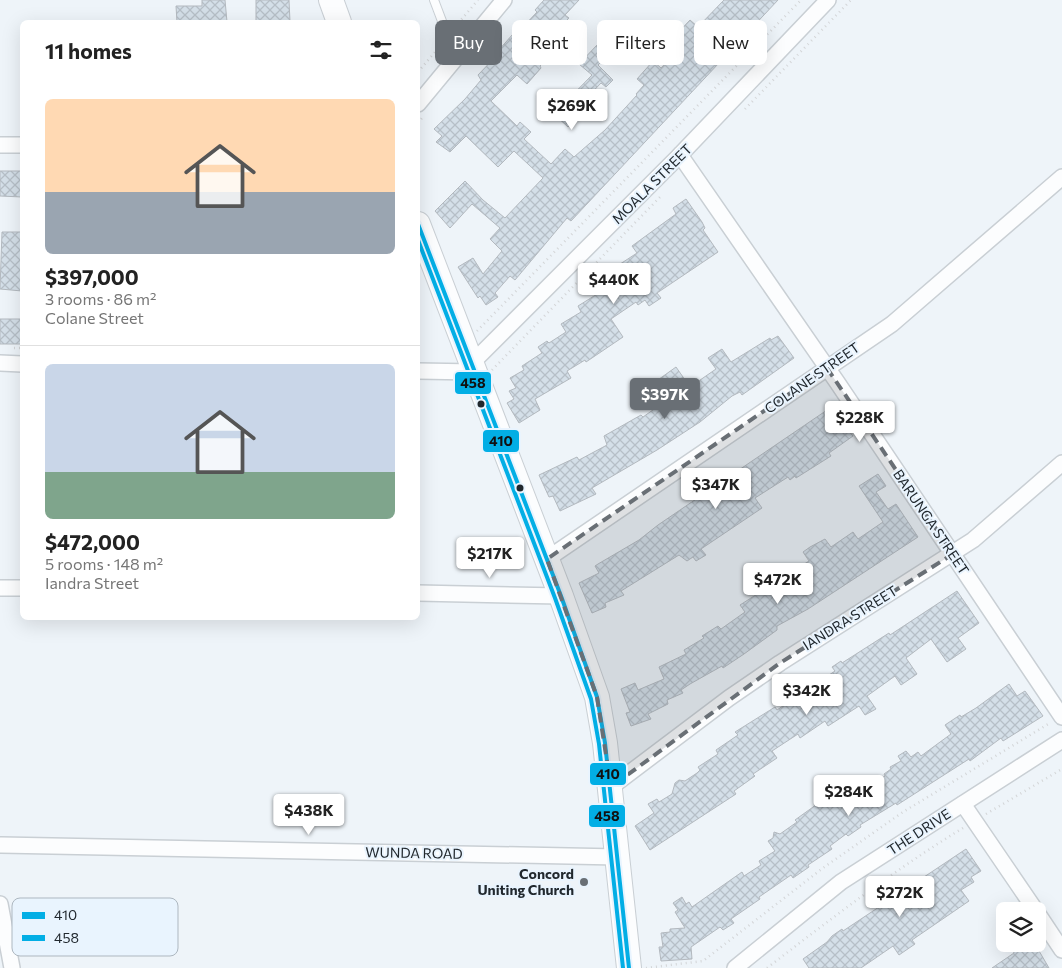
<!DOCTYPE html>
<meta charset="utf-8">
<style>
:root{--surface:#fff;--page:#f2f2f2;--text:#222;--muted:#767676;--line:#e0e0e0;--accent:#696f75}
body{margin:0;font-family:Commissioner,sans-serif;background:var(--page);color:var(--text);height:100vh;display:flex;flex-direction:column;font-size:19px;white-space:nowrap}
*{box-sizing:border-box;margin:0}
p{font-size:16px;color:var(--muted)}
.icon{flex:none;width:28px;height:28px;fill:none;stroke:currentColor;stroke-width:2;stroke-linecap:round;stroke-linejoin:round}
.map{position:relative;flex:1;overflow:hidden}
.side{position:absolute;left:20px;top:20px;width:400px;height:600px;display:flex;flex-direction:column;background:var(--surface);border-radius:8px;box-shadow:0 5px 20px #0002}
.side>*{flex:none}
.banner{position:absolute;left:435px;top:20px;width:475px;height:45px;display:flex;gap:10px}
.buttons{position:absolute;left:996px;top:902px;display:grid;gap:10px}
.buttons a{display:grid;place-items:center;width:50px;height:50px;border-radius:8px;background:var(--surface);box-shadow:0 5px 20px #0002;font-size:25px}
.price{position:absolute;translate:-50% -42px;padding:0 11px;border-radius:5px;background:#fff;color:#222;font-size:16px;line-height:32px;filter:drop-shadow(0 1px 2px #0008)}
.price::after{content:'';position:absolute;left:50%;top:30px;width:15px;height:11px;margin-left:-8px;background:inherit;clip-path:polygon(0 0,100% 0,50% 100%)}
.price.active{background:var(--accent);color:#fff}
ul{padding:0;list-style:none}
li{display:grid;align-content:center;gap:10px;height:265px;padding:0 25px}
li+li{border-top:1px solid var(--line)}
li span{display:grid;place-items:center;height:155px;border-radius:8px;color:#555}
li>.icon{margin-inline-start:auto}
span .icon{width:90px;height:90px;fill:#fffc;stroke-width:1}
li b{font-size:21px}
h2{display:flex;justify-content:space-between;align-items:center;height:60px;padding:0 25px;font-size:21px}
.chip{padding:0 18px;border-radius:8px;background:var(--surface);box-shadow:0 5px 20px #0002;font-size:18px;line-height:45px}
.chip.active{background:var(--accent);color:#fff}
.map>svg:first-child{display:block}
</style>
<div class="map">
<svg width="1062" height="968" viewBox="0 0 1062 968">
<defs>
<pattern id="building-cross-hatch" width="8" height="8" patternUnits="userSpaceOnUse" patternTransform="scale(1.25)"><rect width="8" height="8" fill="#d4dfe8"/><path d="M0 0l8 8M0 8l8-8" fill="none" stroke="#b6bfc7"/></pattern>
</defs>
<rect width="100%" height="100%" fill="#eef4f9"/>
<g fill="url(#building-cross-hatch)" stroke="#b3b9bf">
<polygon points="202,0 225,0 227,22 177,22 176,6 202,6"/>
<polygon points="256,0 289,0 290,22 256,22"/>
<polygon points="544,0 579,0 565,15 569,18 550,37 559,46 540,66 541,68 527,84 517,75 491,101 517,126 520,122 531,132 524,139 551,164 565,149 574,157 605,130 637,95 636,94 644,85 637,79 653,61 661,68 682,46 673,38 690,20 698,27 724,0 778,0 571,221 567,218 515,280 510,276 495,293 498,297 486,305 480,296 478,298 458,267 473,258 483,274 502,251 490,239 500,228 472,204 450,228 435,211 465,181 483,200 505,218 543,178 514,151 498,167 466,136 450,152 436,142 442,136 434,129 465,99 481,80 478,75 499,53 498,51 520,26 522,28 537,12 535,10"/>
<polygon points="635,26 645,36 638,43 628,33"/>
<polygon points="598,44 608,54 598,65 613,80 606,87 601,83 582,103 584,106 568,127 554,114 592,75 579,64"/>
<polygon points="0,171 22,171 22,197 0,196"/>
<polygon points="686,199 702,222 705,228 703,230 718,252 657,293 661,298 649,306 645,300 638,305 636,302 611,319 623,337 586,362 585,360 567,371 571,378 535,399 540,410 519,423 507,403 514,399 509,391 516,388 510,378 524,370 522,366 542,353 538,347 547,341 549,343 566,332 561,324 581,312 578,306 602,291 597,283 616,271 614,268 637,253 632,246 676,214 673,208"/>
<polygon points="2,232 22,232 22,291 0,289"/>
<polygon points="0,319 21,319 22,344 0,344"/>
<polygon points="778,336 794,358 742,395 740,392 732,396 700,422 657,450 592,488 596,494 560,511 553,496 549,497 539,475 577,457 579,460 607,445 604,436 641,415 643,417 667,400 655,382 676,367 690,387 716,369 708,358 722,349 731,362 770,338 771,340"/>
<polygon points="830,408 853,436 829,453 831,456 796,478 795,476 790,480 788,477 755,498 762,508 701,549 706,555 696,561 693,557 687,561 679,555 621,591 624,595 605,603 606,607 592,613 579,583 599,573 595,566 598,564 639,540 658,525"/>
<polygon points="878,474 886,486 876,492 888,509 896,504 918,537 808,609 777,626 777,630 744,654 723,668 722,666 690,684 681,690 683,693 667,700 668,704 648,714 651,719 631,726 626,713 630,712 621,689 635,683 638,690 664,679 659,667 686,654 684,650 704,638 702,636 718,626 721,629 745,612 740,605 809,561 803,552 810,547 825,539 831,547 853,532 858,539 883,522 859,486"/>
<polygon points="957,591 979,623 958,638 966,649 947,662 931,639 906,658 917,674 901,685 895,676 867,696 876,709 865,715 859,706 828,726 825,721 800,738 798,734 772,751 777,758 753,774 755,776 734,791 736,794 650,850 635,826 654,813 648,804 657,799 659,802 672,794 675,783 679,780 685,781 697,773 700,770 698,767 718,754 716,750 738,735 735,732 775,707 777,710 835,671 832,667 841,661 842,663 889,633 890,635"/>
<polygon points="1009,684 1017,696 1025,691 1043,716 1003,741 1001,738 970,761 969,759 897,805 896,803 860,825 861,827 848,836 846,834 830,846 832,849 808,865 809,867 793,878 791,875 759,897 760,899 731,919 734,923 723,930 720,927 691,947 692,959 661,961 659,947 663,947 661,933 670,932 670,929 685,928 675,912 678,910 673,903 682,897 686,904 689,902 692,907 742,872 744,876 761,865 759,861 775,851 768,841 773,838 774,832 780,834 797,822 795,820 838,789 846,799 859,792 885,776 884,774 891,769 890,767 901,761 898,756 906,751 911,757 918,752 921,756 951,734 945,725 960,715 961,717 976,708"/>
<polygon points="966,849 981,871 971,877 974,882 961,890 969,901 912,940 915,944 899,955 893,946 861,968 809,968 803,959 827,942 832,936 842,929 843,931"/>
<polygon points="1022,944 1035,944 1049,968 992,968 1014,953 1013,950"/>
</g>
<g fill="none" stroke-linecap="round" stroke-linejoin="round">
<g stroke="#c9cfd4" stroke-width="10">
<polyline id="service" points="434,0 456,58"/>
</g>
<g stroke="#c9cfd4" stroke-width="18">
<g id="minor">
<polyline points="418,104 504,0"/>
<polyline points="0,145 22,145"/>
<polyline points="680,155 837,382 1062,717"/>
<polyline points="0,363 22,364"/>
<polyline points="471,364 680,155 828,0"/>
<polyline points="418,371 475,372"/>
<polyline points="547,559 892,324 1062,177"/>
<polyline points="0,588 22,588"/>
<polyline points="418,593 561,596"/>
<polyline points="611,787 729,698 780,663 973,540 1062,463"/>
<polyline points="963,804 1036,911"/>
<polyline points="1,845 618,857"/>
<polyline points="0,904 12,968"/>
<polyline points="1038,914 1062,950"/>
<polyline points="735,968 841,882 1062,740"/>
</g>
</g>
<g stroke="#c9cfd4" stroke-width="26">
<g id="primary">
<polyline points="331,0 339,22"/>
<polyline points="418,224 561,596 597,697 605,743 629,968"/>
</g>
</g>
<g stroke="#d3d5d7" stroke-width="2.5" stroke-dasharray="1 4" stroke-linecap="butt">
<polyline points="455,27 478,0"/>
<polyline points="418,72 441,45"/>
<polyline points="745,109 851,0"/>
<polyline points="418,123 422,118"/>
<polyline points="477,331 801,0"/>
<polyline points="14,348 22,348"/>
<polyline points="492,370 661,196"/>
<polyline points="986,814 1062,769"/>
<polyline points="646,968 703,961 823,868 903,812 1050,723"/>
<path d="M 767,968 C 831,919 894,870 963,828"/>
</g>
<use href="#service" stroke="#fcfdfe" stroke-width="8"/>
<use href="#minor" stroke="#fcfdfe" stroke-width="15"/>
<use href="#primary" stroke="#fcfdfe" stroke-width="24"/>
<g stroke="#e9f4fe" stroke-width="8">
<polyline id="bus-1" points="418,224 561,596 597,697 605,743 629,968"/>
</g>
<g stroke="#e9f4fe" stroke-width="8">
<polyline id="bus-2" points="418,240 555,598 591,699 599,744 623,968"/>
</g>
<use href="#bus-1" stroke="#02aee5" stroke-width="4"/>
<use href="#bus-2" stroke="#02aee5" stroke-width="4"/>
</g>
<path fill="#696f75" fill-opacity="0.2" stroke="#696f75" stroke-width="4" stroke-dasharray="10 6" stroke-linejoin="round" d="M 827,368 L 953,554 L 780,663 L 611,787 L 597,697 L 547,559 Z"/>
<g fill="#21282e" stroke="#e9f4fe" stroke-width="2">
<circle cx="481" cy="404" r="4.5"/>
<circle cx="520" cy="488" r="4.5"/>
</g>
<circle fill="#696f75" stroke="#e9f4fe" stroke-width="2" cx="584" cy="882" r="5"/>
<g text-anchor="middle" stroke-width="4" stroke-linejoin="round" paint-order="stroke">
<g font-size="14" fill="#21282e" stroke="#e9f4fe">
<text transform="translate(652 184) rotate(-45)" y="5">MOALA STREET</text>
<text transform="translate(812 378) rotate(-35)" y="5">COLANE STREET</text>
<text transform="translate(931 522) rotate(56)" y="5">BARUNGA STREET</text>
<text transform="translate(850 618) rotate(-32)" y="5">IANDRA STREET</text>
<text transform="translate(919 832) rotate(-33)" y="5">THE DRIVE</text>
<text transform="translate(414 853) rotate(1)" y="5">WUNDA ROAD</text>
</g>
<g font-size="14" font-weight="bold" fill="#21282e" stroke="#e9f4fe" text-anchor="end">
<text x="574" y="879">Concord<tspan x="574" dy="16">Uniting Church</tspan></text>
</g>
</g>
<rect x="12" y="898" width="166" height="58" rx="8" fill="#e9f4fe" stroke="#adb7c0" stroke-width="1"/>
<rect x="22" y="912" width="23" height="7" fill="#02aee5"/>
<rect x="22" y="935" width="23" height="6" fill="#02aee5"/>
<g font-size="14" fill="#21282e">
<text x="54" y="920">410</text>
<text x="54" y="943">458</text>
</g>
<g stroke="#e9f4fe" stroke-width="2">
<rect x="454" y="371" width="38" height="24" rx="5" fill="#02aee5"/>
<rect x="482" y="429" width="38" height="24" rx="5" fill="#02aee5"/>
<rect x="589" y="762" width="38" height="24" rx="5" fill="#02aee5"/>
<rect x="588" y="804" width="38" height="24" rx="5" fill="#02aee5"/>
</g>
<g font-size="14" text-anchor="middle" font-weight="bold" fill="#111">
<text x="473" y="388">458</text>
<text x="501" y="446">410</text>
<text x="608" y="779">410</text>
<text x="607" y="821">458</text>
</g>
</svg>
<div class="buttons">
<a><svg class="icon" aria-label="layers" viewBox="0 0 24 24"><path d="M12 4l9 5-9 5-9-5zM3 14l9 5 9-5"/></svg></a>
</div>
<b class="price" style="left:572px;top:131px">$269K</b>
<b class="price" style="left:614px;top:305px">$440K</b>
<b class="price active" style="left:665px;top:420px">$397K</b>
<b class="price" style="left:860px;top:443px">$228K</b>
<b class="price" style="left:716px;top:510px">$347K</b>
<b class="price" style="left:490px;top:579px">$217K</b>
<b class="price" style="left:778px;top:605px">$472K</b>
<b class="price" style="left:807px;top:716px">$342K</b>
<b class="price" style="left:849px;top:817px">$284K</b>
<b class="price" style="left:309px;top:836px">$438K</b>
<b class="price" style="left:900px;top:918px">$272K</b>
<div class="banner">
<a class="chip active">Buy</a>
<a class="chip">Rent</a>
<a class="chip">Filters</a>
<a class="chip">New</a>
</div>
<section class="side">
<h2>11 homes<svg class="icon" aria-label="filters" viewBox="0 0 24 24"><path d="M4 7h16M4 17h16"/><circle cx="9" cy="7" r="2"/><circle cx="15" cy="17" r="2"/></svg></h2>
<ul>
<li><span style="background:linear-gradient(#ffd9b3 60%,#9aa5b1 0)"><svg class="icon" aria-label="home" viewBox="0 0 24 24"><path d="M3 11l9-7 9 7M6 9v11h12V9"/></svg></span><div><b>$397,000</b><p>3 rooms · 86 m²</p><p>Colane Street</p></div></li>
<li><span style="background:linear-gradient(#c9d6e8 70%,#7fa58c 0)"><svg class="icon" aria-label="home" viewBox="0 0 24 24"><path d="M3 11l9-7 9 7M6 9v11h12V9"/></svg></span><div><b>$472,000</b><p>5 rooms · 148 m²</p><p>Iandra Street</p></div></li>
</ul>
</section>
</div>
